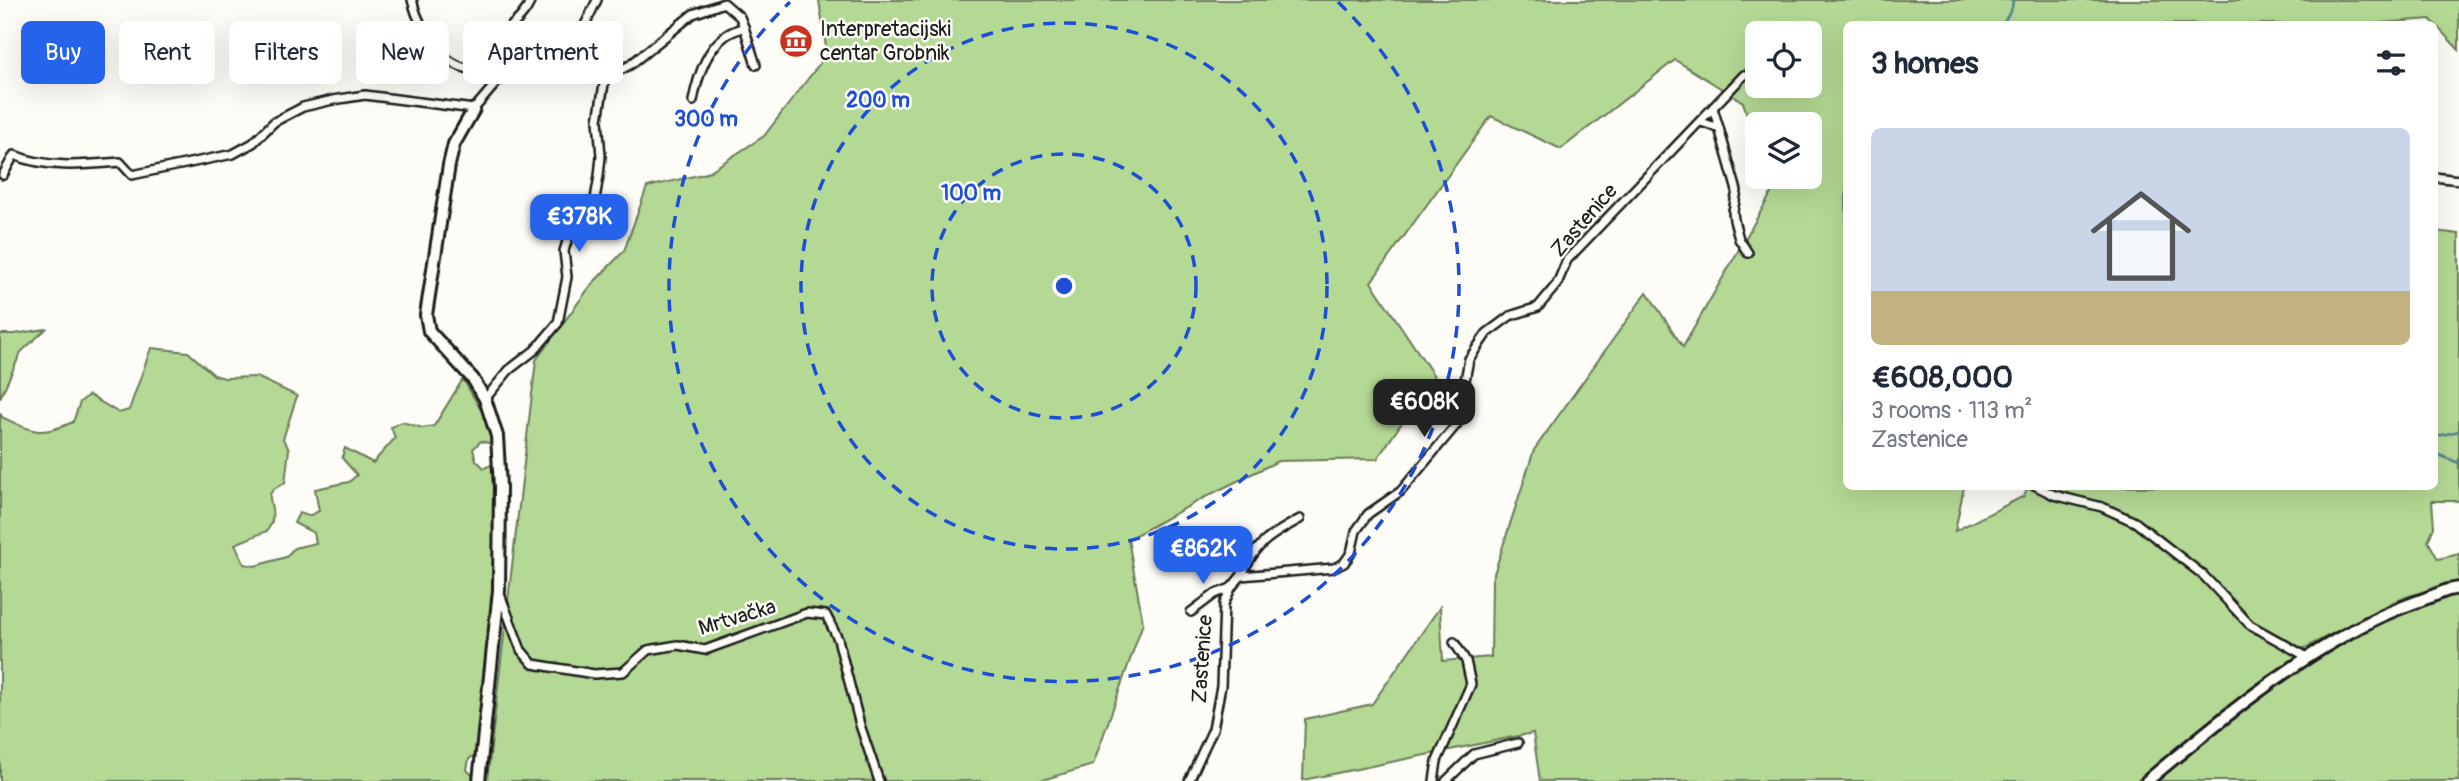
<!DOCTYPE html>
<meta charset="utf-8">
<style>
:root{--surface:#fff;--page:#f6f6f7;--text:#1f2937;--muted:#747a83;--accent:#2563eb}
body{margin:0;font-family:Pangolin,sans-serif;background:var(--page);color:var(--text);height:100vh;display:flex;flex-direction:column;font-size:26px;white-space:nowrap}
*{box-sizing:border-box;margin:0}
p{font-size:23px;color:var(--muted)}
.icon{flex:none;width:38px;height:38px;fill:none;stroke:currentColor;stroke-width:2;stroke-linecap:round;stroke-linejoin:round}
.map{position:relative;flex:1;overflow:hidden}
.details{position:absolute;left:1843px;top:21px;width:595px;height:469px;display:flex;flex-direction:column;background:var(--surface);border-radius:10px;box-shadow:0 7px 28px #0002}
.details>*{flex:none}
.banner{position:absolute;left:21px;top:21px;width:665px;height:63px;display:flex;gap:14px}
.tools{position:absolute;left:1745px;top:21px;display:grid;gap:14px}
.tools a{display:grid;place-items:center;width:77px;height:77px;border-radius:10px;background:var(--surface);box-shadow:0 7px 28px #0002;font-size:35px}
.price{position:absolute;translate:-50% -60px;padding:0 16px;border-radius:14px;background:var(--accent);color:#fff;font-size:23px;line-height:46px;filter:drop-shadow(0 2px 4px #0008)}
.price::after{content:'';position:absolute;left:50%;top:42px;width:21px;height:16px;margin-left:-10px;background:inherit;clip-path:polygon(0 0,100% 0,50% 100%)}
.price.current{background:#222;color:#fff}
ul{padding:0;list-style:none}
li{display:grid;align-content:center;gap:14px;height:371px;padding:0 28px}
li span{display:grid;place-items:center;height:217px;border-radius:10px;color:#555}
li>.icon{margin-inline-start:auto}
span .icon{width:126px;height:126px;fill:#fffc;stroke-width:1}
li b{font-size:30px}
h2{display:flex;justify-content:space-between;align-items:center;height:84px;padding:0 28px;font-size:30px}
.pill{padding:0 24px;border-radius:10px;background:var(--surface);box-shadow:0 7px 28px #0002;font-size:24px;line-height:63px}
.pill.current{background:var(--accent);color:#fff}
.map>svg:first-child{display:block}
</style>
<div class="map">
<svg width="2459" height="781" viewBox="0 0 2459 781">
<rect width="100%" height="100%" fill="#fdfcf7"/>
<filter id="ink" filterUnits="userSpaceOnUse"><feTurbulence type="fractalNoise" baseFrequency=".0143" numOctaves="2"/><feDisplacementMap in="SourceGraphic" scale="14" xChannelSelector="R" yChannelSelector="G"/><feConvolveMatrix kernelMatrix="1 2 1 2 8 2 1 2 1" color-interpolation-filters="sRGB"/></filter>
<g filter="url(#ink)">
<g fill="#b4d994" stroke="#687a58" stroke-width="2" fill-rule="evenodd">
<path d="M 819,0 L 2459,0 L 2459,50 L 2430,19 L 2369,24 L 1846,24 L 1846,486 L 1964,487 L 1955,531 L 2024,496 L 2027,488 L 2112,515 L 2134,526 L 2198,576 L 2248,627 L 2297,656 L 2296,660 L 2201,728 L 2137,781 L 1540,781 L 1533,733 L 1303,780 L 1305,719 L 1372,704 L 1440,607 L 1443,661 L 1491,657 L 1492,580 L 1534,450 L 1647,292 L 1683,347 L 1772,192 L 1767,177 L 1810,177 L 1810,124 L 1757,124 L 1757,146 L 1743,102 L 1675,60 L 1561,149 L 1491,116 L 1371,282 L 1434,376 L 1377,459 L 1278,461 L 1211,494 L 1128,539 L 1143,623 L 1093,765 L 1039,781 L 487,781 L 536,360 L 592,284 L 624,251 L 647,187 L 707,173 L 764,136 L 827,54 ZM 1757,33 L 1810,33 L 1810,86 L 1757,86 Z"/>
<polygon points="2434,231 2459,234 2459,501 2432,501 2434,527 2428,541 2438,559 2459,554 2459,581 2399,599 2303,649 2256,625 2133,519 2043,487 2434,486"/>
<polygon points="46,329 21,352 0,398 0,334 14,334"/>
<path d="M 151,348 L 188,352 L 214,375 L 224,378 L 257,377 L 297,396 L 283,439 L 289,449 L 285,483 C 258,494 276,501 272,520 C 272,524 269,527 267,531 L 235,544 L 244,564 L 255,566 L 286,557 L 294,548 L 316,543 L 314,533 L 294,523 L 299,513 L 309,516 L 319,511 L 315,489 L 349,482 L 357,475 L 342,458 L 345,448 L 373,463 L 395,438 L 391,427 L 402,422 L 423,428 L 434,426 L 463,379 L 491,427 L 491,444 L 481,441 L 473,449 L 476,460 L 484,468 L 494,464 L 494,577 L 479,752 L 469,759 L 467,770 L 475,778 L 475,781 L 0,781 L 0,413 L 2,417 C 33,432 40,437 73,422 L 80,402 L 89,395 L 119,413 L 129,410 Z"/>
<path d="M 2459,594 L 2459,781 L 2152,781 C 2243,709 2344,621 2459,594 Z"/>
</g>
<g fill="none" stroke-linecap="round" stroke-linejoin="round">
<g stroke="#588492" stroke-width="2.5">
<polyline points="2003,24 2012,8 2013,0"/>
<polyline points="2434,437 2459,431"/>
<polyline points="2434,453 2459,463"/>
</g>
<g stroke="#1c1c1c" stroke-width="12">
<g id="minor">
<path d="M 412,0 C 420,33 449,80 490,67"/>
<polyline points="744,27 756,65"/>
<path d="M 561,60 L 605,78 L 630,65 L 693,14 L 724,3 L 740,17 L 744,27 C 737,30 729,32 724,37 C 705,51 697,80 693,101"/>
<polyline points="497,82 524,63 561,60 583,29 597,0"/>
<polyline points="1701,122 1719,128 1713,108"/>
<polyline points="1719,128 1737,191 1733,211 1734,220 1739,239 1748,253"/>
<path d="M 3,175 L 14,155 C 48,169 84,165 120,162 L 132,175 L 233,154 L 253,143 L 274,122 L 303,107 L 333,100 L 365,95 L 474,109 L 497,82 C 473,34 518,35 531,0"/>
<polyline points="2434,177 2459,180"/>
<polyline points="485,399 509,370 535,350 558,323 567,277 564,251 572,225 595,199 599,176 601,156 598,120 605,78"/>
<polyline points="2036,486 2054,495 2102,507 2135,522 2203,575 2250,625 2309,658"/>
<path d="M 1241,576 C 1256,543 1269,536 1300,519"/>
<polyline points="500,594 521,650 533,664 594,674 623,672 648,650 678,645 705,650 807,613 826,615 838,639 860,725 879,781"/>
<polyline points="1191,612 1215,594 1231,588"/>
<polyline points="1189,781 1213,729 1221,686 1224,604 1231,588 1241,576 1334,568 1344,563 1351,553 1356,531 1368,514 1401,491 1457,424 1469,359 1487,333 1510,316 1538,307 1557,284 1567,260 1744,75"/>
<polyline points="1434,781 1437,761 1471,684 1466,661 1454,642"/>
<polyline points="1446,781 1474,754 1518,743"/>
</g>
</g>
<g stroke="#1c1c1c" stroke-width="16">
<g id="secondary">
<polyline points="474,109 454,144 449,165 426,315 429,331 473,379 485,399 497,436 500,487 499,590 479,781"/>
<path d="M 2147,781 C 2216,723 2292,660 2373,620 C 2397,608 2423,600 2448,590 L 2459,588"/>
</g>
</g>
<use href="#minor" stroke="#fdfcf7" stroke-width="7"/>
<use href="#secondary" stroke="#fdfcf7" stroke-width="10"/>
</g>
</g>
<g fill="none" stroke="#1d4ed8" stroke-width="3.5" stroke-dasharray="12 9">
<circle cx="1064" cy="286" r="132"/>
<circle cx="1064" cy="286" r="263"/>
<path d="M1338 2A395 395 0 1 1 790 2"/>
</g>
<defs>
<g id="museum-disc" transform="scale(1.75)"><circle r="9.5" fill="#c8321e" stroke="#fdfcf7"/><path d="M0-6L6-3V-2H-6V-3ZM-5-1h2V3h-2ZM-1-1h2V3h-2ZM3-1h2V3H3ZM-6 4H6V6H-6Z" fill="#fff"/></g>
</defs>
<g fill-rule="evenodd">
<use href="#museum-disc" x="796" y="41"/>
</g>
<g text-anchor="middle" stroke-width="5" stroke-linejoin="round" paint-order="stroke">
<g font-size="21" fill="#1c1c1c" stroke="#fdfcf7" text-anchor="start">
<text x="820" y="36">Interpretacijski<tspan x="820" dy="24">centar Grobnik</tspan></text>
</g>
<g font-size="21" fill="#1c1c1c" stroke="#fdfcf7">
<text transform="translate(1584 220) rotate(-49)" y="7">Zastenice</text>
<text transform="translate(737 617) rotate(-17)" y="7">Mrtvačka</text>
<text transform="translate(1202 659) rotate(-86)" y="7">Zastenice</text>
</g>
</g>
<circle cx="1064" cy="286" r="10" fill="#1d4ed8" stroke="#fdfcf7" stroke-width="3.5"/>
<g font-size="21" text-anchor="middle" font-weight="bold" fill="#1d4ed8" stroke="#fdfcf7" stroke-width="5" stroke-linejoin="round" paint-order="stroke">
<text x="878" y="107">200 m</text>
<text x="706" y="126">300 m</text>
<text x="971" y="200">100 m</text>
</g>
</svg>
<div class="tools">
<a><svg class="icon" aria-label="locate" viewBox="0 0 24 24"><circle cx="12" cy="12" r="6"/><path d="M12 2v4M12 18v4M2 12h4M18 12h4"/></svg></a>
<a><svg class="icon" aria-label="layers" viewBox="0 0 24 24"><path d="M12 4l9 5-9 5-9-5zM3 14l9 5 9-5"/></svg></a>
</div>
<b class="price" style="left:579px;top:254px">€378K</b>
<b class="price current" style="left:1424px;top:439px">€608K</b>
<b class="price" style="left:1203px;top:586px">€862K</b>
<div class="banner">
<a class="pill current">Buy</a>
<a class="pill">Rent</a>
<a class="pill">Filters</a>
<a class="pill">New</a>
<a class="pill">Apartment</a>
</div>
<section class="details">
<h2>3 homes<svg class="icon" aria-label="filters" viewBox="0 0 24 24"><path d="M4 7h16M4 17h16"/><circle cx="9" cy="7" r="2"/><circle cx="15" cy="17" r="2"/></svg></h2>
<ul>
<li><span style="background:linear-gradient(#c9d6e8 75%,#c2b280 0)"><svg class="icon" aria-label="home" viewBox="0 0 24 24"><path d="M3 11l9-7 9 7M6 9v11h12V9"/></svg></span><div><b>€608,000</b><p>3 rooms · 113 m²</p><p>Zastenice</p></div></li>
</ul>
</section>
</div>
